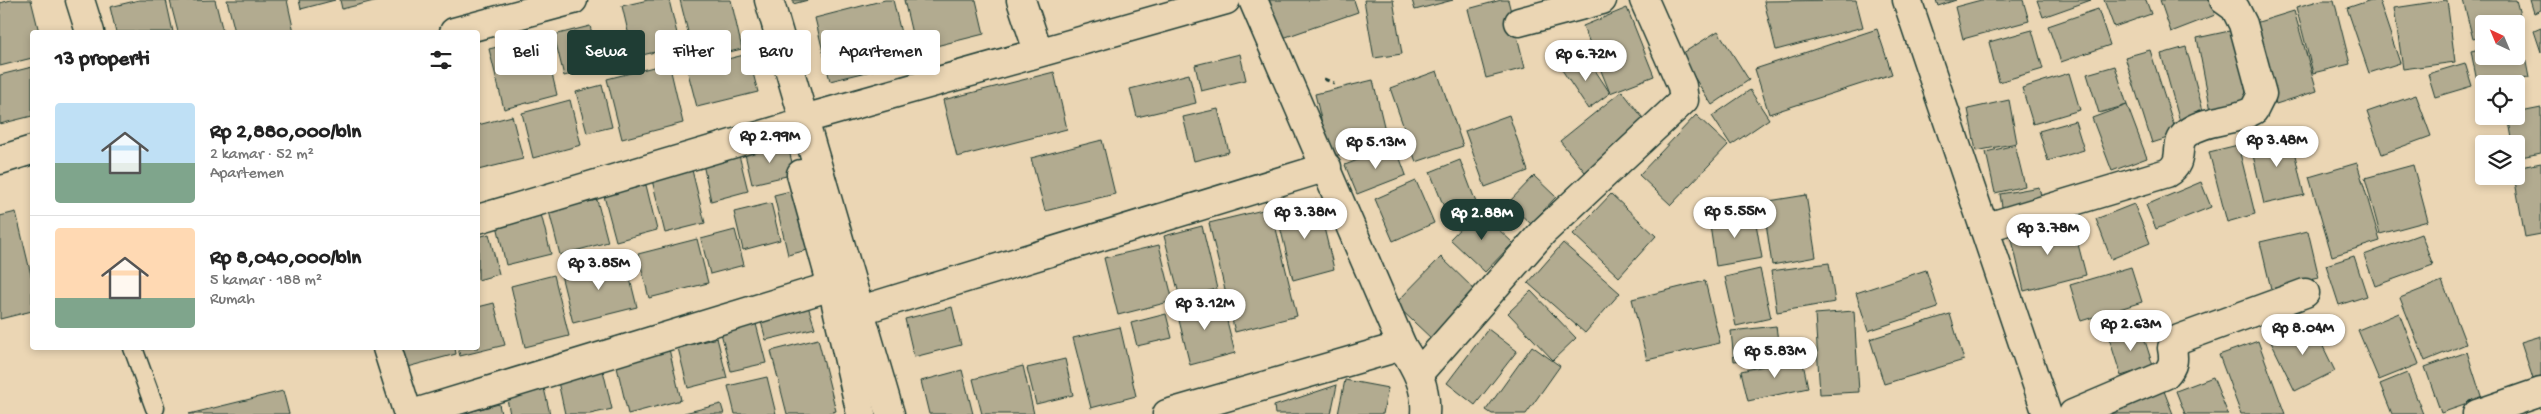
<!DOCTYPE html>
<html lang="id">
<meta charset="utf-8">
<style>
:root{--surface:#fff;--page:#f2f2f2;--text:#222;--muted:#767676;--line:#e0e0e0;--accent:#1f3d34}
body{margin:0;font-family:"Gochi Hand",sans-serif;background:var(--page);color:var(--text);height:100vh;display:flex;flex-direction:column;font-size:19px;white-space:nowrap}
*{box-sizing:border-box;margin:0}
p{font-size:16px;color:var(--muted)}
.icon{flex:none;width:28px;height:28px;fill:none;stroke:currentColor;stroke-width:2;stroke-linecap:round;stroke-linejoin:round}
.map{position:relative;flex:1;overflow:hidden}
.drawer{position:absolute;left:30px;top:30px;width:450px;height:320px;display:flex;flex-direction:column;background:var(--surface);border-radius:5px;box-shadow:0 2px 8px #0003}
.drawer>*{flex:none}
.top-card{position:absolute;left:495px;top:30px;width:475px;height:45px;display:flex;gap:10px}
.needle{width:32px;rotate:316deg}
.controls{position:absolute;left:2475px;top:15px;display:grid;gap:10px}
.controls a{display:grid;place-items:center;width:50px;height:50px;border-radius:5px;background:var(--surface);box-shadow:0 2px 8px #0003;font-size:25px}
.price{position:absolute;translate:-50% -42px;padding:0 11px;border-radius:18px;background:#fff;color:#222;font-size:16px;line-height:32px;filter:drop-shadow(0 1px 2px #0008)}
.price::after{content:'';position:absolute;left:50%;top:30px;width:15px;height:11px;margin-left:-8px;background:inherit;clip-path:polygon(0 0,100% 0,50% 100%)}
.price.current{background:var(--accent);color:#fff}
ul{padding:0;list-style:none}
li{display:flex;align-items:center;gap:15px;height:125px;padding:0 25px}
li+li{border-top:1px solid var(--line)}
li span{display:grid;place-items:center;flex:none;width:140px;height:100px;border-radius:5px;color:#555}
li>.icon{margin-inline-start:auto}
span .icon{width:60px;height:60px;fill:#fffc;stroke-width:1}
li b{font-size:21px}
h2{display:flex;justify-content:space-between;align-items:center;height:60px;padding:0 25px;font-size:21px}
.pill{padding:0 18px;border-radius:5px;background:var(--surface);box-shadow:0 2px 8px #0003;font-size:18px;line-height:45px}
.pill.current{background:var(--accent);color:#fff}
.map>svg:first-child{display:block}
</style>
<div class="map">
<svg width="2541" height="414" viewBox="0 0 2541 414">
<rect width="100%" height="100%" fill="#ebd6b4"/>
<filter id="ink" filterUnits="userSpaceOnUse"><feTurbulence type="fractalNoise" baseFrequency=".02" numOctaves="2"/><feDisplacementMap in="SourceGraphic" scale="10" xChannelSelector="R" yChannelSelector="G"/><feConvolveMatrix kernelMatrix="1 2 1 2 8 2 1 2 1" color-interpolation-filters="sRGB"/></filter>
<g filter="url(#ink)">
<g fill="#b2ab90" stroke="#1f3d34">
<polygon points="11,0 31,0 39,32 32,32 32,58 0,66 0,3"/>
<polygon points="139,0 166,0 173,32 116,32 110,7"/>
<polygon points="215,0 223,32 178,32 170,1"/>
<polygon points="227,0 287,0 294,32 235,32"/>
<polygon points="299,0 335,0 301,9"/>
<polygon points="340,0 378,0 342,9"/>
<polygon points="648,0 669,0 680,46 634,57 622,6"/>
<polygon points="680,0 731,0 742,49 695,60"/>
<polygon points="793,0 808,0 793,4"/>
<polygon points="885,0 893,0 908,62 830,81 815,18"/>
<polygon points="904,0 976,0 984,34 916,51"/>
<polygon points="1269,0 1354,0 1358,12 1283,38"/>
<polygon points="1364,0 1393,0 1402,54 1374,58"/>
<polygon points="1412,0 1453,0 1415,10"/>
<polygon points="1501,0 1508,0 1525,68 1486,78 1468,9"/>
<polygon points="1856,0 1863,27 1776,50 1764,1"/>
<polygon points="1936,0 1956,0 1938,6"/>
<polygon points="1981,0 2023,0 2029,21 1963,39 1955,7"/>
<polygon points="2037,0 2091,0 2043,17"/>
<polygon points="2104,0 2146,0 2151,14 2114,27"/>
<polygon points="2160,0 2209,0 2215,15 2171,32"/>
<polygon points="2322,0 2334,0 2350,64 2313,73 2296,7"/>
<polygon points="2371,0 2379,0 2400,63 2369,73 2347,8"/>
<polygon points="2447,0 2455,62 2403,69 2394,8"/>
<polygon points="2463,0 2516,0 2523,26 2516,28 2516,24 2484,24 2484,36 2473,39"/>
<polygon points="2530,0 2541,0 2541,10 2534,13"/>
<polygon points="1627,8 1654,76 1610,93 1583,26"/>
<polygon points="2098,9 2110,45 2061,62 2048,26"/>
<polygon points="2294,11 2317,91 2276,104 2252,24"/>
<polygon points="590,26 601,67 564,76 554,35"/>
<polygon points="2541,28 2541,52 2534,31"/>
<polygon points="1877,29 1892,74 1769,114 1755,69"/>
<polygon points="2032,30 2043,69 1999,82 1989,42"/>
<polygon points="2234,30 2248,103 2211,111 2197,38"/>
<polygon points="1718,31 1749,80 1712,105 1680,55"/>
<polygon points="543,36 557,95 504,109 489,49"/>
<polygon points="2522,41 2529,78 2484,84 2484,86 2478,87 2471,51 2484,48 2484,56 2516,56 2516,42"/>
<polygon points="2186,47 2206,122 2182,129 2161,54"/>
<polygon points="2150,50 2177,135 2152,143 2125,57"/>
<polygon points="748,54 758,92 697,107 687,69"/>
<polygon points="1240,54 1246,80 1201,91 1195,65"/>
<polygon points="1585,55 1610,93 1588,109 1562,70"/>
<polygon points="669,63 683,123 622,139 607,79"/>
<polygon points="2465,63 2472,86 2435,97 2428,74"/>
<polygon points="2115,66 2127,105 2099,113 2087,74"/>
<polygon points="32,67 32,116 0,124 0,75"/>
<polygon points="1437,71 1463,146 1416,162 1390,88"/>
<polygon points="1054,72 1067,129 957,157 943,100"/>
<polygon points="2069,73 2080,110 2033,124 2022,88"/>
<polygon points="1189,74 1196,103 1137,117 1130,89"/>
<polygon points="1373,80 1388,143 1330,157 1315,94"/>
<polygon points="602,85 612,127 587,133 576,92"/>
<polygon points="1750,90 1769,119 1731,145 1712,116"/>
<polygon points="1622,91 1646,122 1585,172 1560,141"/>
<polygon points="2416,95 2431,136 2382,154 2367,112"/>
<polygon points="570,100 581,145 533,158 522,113"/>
<polygon points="2009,100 2017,143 1976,151 1968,109"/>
<polygon points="2127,105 2147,158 2112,171 2092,118"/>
<polygon points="2541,108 2541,153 2516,158 2516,144 2513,144 2508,116 2516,116 2516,113"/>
<polygon points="1218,109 1229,152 1194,161 1183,117"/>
<polygon points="1509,115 1528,171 1485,187 1465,131"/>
<polygon points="1696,115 1728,145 1671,205 1639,175"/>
<polygon points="512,116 523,159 478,170 478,125"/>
<polygon points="2075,121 2084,150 2048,161 2039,131"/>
<polygon points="2290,133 2304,195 2264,204 2250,142"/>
<polygon points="1102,140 1115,194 1045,211 1031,158"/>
<polygon points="787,143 795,174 752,184 745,154"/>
<polygon points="1395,145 1406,175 1357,194 1345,165"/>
<polygon points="2015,145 2025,186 1995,193 1986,152"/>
<polygon points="2238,145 2255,214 2227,222 2209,152"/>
<polygon points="739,155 748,191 711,201 703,164"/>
<polygon points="1460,160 1477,205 1448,217 1430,172"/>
<polygon points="2357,163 2380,241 2332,256 2309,177"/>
<polygon points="2541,163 2541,234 2525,237 2514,176 2516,176 2516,168"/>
<polygon points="2413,165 2428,221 2380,234 2365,178"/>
<polygon points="692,170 705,223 665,233 652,180"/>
<polygon points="1534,176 1556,197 1531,224 1508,203"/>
<polygon points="1416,181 1434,223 1393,241 1375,199"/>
<polygon points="2201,182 2211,207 2156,229 2146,205"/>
<polygon points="646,185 657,230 616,241 604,196"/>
<polygon points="2039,187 2043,205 2003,213 2000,194"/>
<polygon points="799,189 815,248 788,255 774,195"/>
<polygon points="1611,194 1656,236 1619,277 1573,234"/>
<polygon points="1806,195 1816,257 1772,265 1763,202"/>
<polygon points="1317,199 1334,269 1293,280 1276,210"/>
<polygon points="597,200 608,242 560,255 549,211"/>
<polygon points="771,203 780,240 743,250 734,212"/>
<polygon points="2134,204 2150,243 2111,259 2096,219"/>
<polygon points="1271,208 1297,316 1235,332 1209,223"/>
<polygon points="1478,210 1513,243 1485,272 1450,239"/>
<polygon points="16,212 32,279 32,311 0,319 0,216"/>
<polygon points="1754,212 1762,258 1716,266 1709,219"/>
<polygon points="541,214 551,254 506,265 497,225"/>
<polygon points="2072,221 2086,275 2024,291 2011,236"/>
<polygon points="1202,226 1217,289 1180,298 1164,236"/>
<polygon points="735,230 744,265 710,274 701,239"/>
<polygon points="2308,231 2319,278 2271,289 2260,242"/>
<polygon points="489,234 499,274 478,280 478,237"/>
<polygon points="2421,234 2433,265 2375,286 2364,255"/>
<polygon points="697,239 708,283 649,298 638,254"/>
<polygon points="1563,243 1620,293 1585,333 1528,283"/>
<polygon points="1159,245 1173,301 1118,315 1104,258"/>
<polygon points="2354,256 2367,296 2339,305 2326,265"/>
<polygon points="1441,257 1478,293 1433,340 1395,304"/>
<polygon points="625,259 637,307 573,323 561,275"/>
<polygon points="1829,263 1835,302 1777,312 1771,271"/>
<polygon points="2131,267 2142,302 2081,321 2070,285"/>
<polygon points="1760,269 1771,318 1736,326 1725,277"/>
<polygon points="1926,270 1938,308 1868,331 1856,293"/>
<polygon points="554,275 569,336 525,347 511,286"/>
<polygon points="1705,281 1720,343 1647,360 1632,299"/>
<polygon points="2442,281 2466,344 2425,361 2400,298"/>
<polygon points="1531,291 1576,338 1553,360 1508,313"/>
<polygon points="1221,297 1235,353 1190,365 1176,308"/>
<polygon points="494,303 505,345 460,356 458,348 478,348 478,307"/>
<polygon points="808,306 815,328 766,340 760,318"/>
<polygon points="952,307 961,345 914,357 905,319"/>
<polygon points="1854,311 1859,392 1820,394 1815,314"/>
<polygon points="2399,313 2419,364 2379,380 2358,330"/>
<polygon points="1166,314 1172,338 1137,346 1131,323"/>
<polygon points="1950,314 1964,360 1884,384 1870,339"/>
<polygon points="2311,322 2335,371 2295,391 2271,342"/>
<polygon points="756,324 766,363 731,371 721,333"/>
<polygon points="1776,326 1780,356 1734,361 1731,331"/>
<polygon points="1120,327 1136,396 1091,408 1073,338"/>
<polygon points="2141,328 2153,366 2121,376 2109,338"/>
<polygon points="1488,329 1517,351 1475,405 1447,383"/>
<polygon points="2541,336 2541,377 2533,379 2521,342"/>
<polygon points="717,338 727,378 688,388 678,348"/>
<polygon points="818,339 836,411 826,414 787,414 771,351"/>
<polygon points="2258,341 2285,414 2241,414 2219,355"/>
<polygon points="1532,346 1560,366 1526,414 1492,414 1486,410"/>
<polygon points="402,348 455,348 456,354 407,367"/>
<polygon points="669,349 681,400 628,414 616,363"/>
<polygon points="2467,352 2482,399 2441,413 2425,367"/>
<polygon points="1802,358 1808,388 1748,401 1741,371"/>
<polygon points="1065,359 1073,395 1036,404 1027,368"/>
<polygon points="602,366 612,409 590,414 565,414 557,377"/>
<polygon points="1023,366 1034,414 982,414 973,379"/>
<polygon points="962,370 973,414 929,414 921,381"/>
<polygon points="2407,373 2423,414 2392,414 2380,384"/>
<polygon points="767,377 776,414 735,414 728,386"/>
<polygon points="2213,377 2228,414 2185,414 2176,391"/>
<polygon points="1345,380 1388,388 1383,414 1338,414"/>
<polygon points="543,384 550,414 510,414 506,394"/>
<polygon points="1337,385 1331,414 1275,414 1274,406"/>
<polygon points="283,391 289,414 189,414"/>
<polygon points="2164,391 2173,414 2107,414"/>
<polygon points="499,404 501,414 465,414 465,413"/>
<polygon points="721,404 724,414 685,414 684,413"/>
</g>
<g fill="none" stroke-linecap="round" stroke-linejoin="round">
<g stroke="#1f3d34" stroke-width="21">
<polyline id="service" points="133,348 155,408"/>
</g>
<g stroke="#1f3d34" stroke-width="31">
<g id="minor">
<polyline points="80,0 90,32"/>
<polyline points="769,0 890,414"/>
<polyline points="1021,0 1038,51"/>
<path d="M 1253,0 L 1402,346 C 1416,368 1427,387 1425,414"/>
<polyline points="1907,0 2047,414"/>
<polyline points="1519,22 1602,0"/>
<polyline points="454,32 573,0"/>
<polyline points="804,119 1226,0"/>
<polyline points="0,160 32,150"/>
<polyline points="801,174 832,286 861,414"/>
<polyline points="478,219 789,127"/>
<path d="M 1984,228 L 2167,173 C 2187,161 2172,144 2187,133 C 2205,119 2234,122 2254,110 L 2262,94 L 2243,24 L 2235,8 L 2224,0"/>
<polyline points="861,310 1327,167"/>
<polyline points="387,348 408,414"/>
<polyline points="1419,373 1543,232 1684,100 1682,86 1644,0"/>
<polyline points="412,414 832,286"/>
<polyline points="1167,414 1402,346"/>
<path d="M 2073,414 L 2165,375 C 2174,366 2174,359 2172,348 L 2179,339 L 2305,293"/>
<polyline points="2477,414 2541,392"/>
</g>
</g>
<polyline stroke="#1f3d34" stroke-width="3" stroke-dasharray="5 4" stroke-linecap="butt" points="1324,79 1334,83"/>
<use href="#service" stroke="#ebd6b4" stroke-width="18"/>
<use href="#minor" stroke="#ebd6b4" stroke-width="28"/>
</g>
</g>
</svg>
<div class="controls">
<a><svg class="needle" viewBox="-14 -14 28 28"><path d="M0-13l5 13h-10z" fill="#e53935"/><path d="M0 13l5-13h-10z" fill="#767676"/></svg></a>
<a><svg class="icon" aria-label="locate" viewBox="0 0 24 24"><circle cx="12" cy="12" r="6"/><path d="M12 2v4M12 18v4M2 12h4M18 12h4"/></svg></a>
<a><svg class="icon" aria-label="layers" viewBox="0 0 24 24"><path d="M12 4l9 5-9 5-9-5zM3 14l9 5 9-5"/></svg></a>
</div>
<b class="price" style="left:1586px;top:82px">Rp 6.72M</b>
<b class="price" style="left:770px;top:164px">Rp 2.99M</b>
<b class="price" style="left:2277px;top:168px">Rp 3.48M</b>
<b class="price" style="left:1376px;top:170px">Rp 5.13M</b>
<b class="price" style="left:1735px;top:239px">Rp 5.55M</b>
<b class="price" style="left:1305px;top:240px">Rp 3.38M</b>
<b class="price current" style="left:1482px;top:241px">Rp 2.88M</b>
<b class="price" style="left:2048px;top:256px">Rp 3.78M</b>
<b class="price" style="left:599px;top:291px">Rp 3.85M</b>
<b class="price" style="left:1205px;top:331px">Rp 3.12M</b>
<b class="price" style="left:2131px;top:352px">Rp 2.63M</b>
<b class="price" style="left:2303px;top:356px">Rp 8.04M</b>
<b class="price" style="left:1775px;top:379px">Rp 5.83M</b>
<div class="top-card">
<a class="pill">Beli</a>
<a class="pill current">Sewa</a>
<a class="pill">Filter</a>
<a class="pill">Baru</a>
<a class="pill">Apartemen</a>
</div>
<section class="drawer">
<h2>13 properti<svg class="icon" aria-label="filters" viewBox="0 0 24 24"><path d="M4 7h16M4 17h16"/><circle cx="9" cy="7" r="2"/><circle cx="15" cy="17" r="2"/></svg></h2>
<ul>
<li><span style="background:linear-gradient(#bfe0f5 60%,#7fa58c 0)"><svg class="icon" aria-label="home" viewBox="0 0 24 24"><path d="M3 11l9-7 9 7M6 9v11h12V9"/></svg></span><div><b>Rp 2,880,000/bln</b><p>2 kamar · 52 m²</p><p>Apartemen</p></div></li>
<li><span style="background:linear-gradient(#ffd9b3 70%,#7fa58c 0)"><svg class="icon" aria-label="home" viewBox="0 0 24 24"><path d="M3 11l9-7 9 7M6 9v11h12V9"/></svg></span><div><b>Rp 8,040,000/bln</b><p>5 kamar · 188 m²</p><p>Rumah</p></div></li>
</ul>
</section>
</div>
